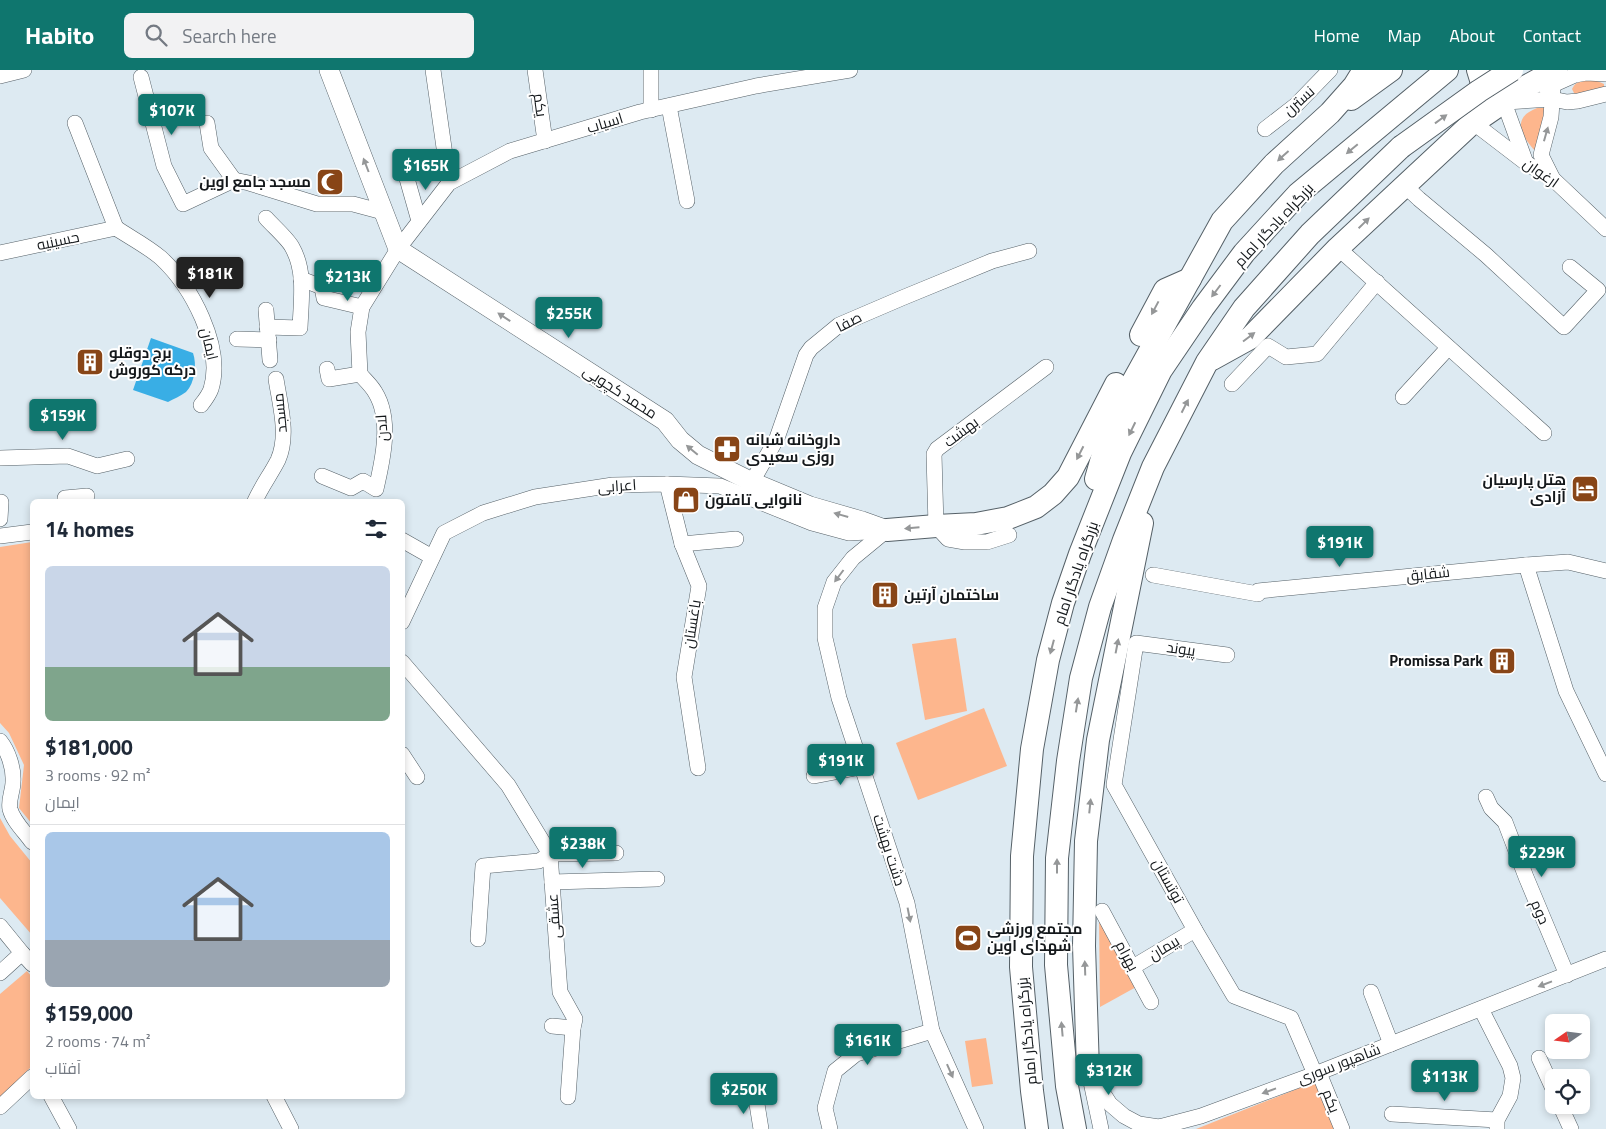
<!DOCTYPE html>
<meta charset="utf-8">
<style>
:root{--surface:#fff;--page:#f2f2f3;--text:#1f2937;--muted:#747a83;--line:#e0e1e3;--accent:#0f766e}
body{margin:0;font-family:"Titillium Web",Cairo,sans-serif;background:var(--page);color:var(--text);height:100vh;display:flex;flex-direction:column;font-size:19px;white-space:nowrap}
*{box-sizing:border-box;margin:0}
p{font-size:16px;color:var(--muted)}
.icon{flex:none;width:28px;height:28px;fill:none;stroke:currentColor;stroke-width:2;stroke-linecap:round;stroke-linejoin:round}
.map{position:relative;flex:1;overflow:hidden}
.sheet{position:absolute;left:30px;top:429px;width:375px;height:600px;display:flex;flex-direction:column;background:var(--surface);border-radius:8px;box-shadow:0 2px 8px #0003}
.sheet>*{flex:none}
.needle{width:32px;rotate:256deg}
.fabs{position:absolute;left:1545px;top:944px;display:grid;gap:10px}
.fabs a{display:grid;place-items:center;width:45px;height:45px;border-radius:8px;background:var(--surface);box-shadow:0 2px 8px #0003;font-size:25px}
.price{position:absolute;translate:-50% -42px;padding:0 11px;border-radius:5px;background:var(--accent);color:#fff;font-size:16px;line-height:32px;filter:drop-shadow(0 1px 2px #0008)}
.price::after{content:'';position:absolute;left:50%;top:30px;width:15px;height:11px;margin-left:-8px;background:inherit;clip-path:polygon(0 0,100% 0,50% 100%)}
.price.on{background:#222;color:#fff}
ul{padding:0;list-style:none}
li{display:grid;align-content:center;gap:10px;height:265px;padding:0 15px}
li+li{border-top:1px solid var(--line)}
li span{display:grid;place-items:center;height:155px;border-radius:8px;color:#555}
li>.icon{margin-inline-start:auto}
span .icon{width:90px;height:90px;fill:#fffc;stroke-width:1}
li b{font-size:21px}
h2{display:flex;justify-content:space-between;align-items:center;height:60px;padding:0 15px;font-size:21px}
header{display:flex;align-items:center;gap:30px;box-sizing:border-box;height:70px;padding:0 25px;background:var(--accent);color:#fff}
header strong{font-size:24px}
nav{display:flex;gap:28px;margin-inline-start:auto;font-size:18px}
.search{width:350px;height:45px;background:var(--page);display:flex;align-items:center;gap:12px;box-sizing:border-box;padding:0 18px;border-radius:8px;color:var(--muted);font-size:19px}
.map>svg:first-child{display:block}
</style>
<header>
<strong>Habito</strong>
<div class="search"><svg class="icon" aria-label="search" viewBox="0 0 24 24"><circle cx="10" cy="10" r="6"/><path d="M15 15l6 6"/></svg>Search here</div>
<nav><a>Home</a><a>Map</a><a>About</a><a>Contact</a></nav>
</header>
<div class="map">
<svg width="1606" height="1059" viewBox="0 0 1606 1059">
<rect width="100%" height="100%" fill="#ddeaf2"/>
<g fill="#fdb68d">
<path d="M 1585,10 L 1595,10 L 1604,14 L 1604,19 L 1575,25 L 1572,19 C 1575,13 1578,12 1585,10 Z"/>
<path d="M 1537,38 L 1546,38 L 1535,81 C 1521,65 1511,48 1537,38 Z"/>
<polygon points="32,472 32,754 19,738 24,695 9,663 0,653 0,477"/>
<polygon points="956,568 967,641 925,650 912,574"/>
<polygon points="984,638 1007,696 918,730 896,673"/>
<polygon points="0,748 10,766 32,793 32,865 0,828"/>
<polygon points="1099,844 1138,916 1100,937"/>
<polygon points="27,901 32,907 32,996 0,1028 0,924"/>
<polygon points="986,968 993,1014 972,1017 965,971"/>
<polygon points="1317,1011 1336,1059 1196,1059"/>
</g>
<path fill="#39aee5" d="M 151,268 L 193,283 C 197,294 195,313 186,322 C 181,326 173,329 168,332 L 133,320 Z"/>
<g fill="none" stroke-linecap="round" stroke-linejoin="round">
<g stroke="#556067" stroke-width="16">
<g id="minor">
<polyline points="433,0 449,113"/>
<polyline points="535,0 545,71"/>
<polyline points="0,6 24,0"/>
<polyline points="141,7 164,96 183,134 234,110 249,113 317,134 353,134 383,142"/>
<polyline points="1546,18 1575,5 1586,3 1606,4"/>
<polyline points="1501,24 1526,93"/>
<polyline points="1506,32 1552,29 1567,32 1578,31 1606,24"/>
<polyline points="669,36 687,131"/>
<polyline points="651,40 651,0"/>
<polyline points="75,53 116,158"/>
<polyline points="207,53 211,78 234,110"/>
<polyline points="1470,55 1479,57 1526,93 1553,109 1606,159"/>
<polyline points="1265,59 1296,35 1330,0"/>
<polyline points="404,98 419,151"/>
<polyline points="1553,109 1541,85 1551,47 1553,16 1556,0"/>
<polyline points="1404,115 1419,129 1486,185 1564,257 1598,220 1570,197"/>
<path d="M 266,148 C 273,156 288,169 292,177 C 306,201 301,231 300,258 L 267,257"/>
<path d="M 116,158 C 131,168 147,176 161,188 C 191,216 224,276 211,319 C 209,325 205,330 201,335"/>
<polyline points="1338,178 1544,363"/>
<polyline points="0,183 116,158"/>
<polyline points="301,209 322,217 324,228 362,237"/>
<polyline points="266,240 270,290"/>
<polyline points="237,269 269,270"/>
<polyline points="327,299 329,309 360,304"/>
<polyline points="360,304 358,262 362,237 398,179 449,113 510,81 640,42 756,16 850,0"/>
<polyline points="1232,314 1268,276 1286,287 1317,284 1377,212"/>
<polyline points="1403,327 1448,278"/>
<polyline points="0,388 68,386 97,396 127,389"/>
<path d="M 322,406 L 351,418 L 363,411 L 376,419 C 383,389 392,349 375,322 C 371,315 365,310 360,304"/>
<polyline points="752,412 777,368 806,285 811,278 839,255 902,228 992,191 1029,181"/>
<polyline points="667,414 682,474 699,516 684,607 698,698"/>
<polyline points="65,431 65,428 87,426"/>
<path d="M 255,431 C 261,417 271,404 278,390 C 289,365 280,335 276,309"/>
<polyline points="0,449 1,432"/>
<polyline points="887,460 853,488 834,512 825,538 825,568 839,628 907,833 932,961 976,1059"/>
<polyline points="1009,465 987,472 965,472 948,469 936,456 934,384 937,379 1046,297"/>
<polyline points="0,466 32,462"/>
<polyline points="402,470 432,487"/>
<polyline points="682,474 736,469"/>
<polyline points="1526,495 1566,621 1606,704"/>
<polyline points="1153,505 1258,524 1258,521 1526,495 1568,492 1606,501"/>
<polyline points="402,552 444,463 483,443 535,427 613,415 667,414 720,416 812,453 849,463 885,461"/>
<polyline points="1227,585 1136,573 1114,715 1195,860 1234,926 1291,948 1315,1004"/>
<polyline points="402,592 508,715 550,784 560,922 575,949 573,958 568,1027"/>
<path d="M 0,671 C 8,681 14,698 13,712 C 13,721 8,730 10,739 C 13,751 25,762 32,772"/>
<polyline points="402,684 417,707"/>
<polyline points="814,706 861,697"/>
<polyline points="1486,727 1491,738 1505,752 1526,807 1567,905"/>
<polyline points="552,812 657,809"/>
<polyline points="1102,841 1151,932"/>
<polyline points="0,856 22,883"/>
<polyline points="478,869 483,796 539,791 550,784 616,783"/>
<polyline points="1133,897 1195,860"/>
<polyline points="0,903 22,883 32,894"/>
<polyline points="1371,922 1391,974"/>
<polyline points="1481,939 1510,996 1513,1008 1510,1026 1497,1050 1497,1059"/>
<polyline points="552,956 573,958"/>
<polyline points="1539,988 1554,1021"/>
<polyline points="1088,1000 1110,1034 1124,1046 1139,1054 1159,1057 1201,1046 1315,1004 1606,889"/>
<polyline points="1319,1003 1342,1059"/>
<polyline points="1091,1012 1101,1059"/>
<polyline points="51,1026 69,1059"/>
<polyline points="274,1026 291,1059"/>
<polyline points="756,1028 761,1059"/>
<polyline points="1560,1035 1571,1059"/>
<polyline points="0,1037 32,1007"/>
<polyline points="1392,1044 1497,1050"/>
<polyline points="830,1059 825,1038 835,1001 856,984 932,961"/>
</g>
</g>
<g stroke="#556067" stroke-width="20">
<polyline id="major" points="329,0 398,179 665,351 680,370 698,385 752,412 810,436 862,451 887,460"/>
</g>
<g stroke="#556067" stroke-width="24">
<g id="highway">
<path d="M 1478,0 C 1483,13 1483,23 1481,37"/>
<polyline points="1351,29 1391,0"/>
<polyline points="1141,265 1165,220 1190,209"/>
<polyline points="1212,289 1250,268 1338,178 1470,55 1527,16 1556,0"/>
<polyline points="1096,409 1108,367 1130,317 1222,151 1274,94 1330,43 1354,16 1364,0"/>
<polyline points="887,460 936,456 976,454 1008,448 1036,437 1053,424 1068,407 1116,314"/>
<polyline points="1088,1000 1084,876 1086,771 1098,670 1142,453"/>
<polyline points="1037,1059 1032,1021 1021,897 1022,786 1032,679 1048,590 1063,533 1080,484 1120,383 1161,300 1203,238 1244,183 1298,124 1447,0"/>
<polyline points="1075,1059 1067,1016 1056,895 1057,788 1068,691 1081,608 1100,537 1124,470 1153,397 1207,292 1244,238 1310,164 1401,77"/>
</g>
</g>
<use href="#minor" stroke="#fff" stroke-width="15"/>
<use href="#major" stroke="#fff" stroke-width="19"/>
<use href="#highway" stroke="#fff" stroke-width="22"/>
<g stroke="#556067" stroke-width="24" stroke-linecap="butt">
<polyline id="highway-bridge" points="1401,77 1479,21 1512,0"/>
</g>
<use href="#highway-bridge" stroke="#fff" stroke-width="22"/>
</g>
<defs><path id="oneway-solid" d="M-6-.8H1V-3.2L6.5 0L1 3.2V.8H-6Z" transform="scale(1.25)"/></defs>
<g fill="#959798">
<use href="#oneway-solid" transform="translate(1441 49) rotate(-36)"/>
<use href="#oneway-solid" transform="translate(1546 64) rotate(-74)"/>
<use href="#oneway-solid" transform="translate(1352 79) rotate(140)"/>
<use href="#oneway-solid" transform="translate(1283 86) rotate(138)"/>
<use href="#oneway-solid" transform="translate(366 95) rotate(-111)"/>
<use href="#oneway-solid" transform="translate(1364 153) rotate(-44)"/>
<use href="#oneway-solid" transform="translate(1216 221) rotate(127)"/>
<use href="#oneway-solid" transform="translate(1155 238) rotate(118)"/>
<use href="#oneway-solid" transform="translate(504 247) rotate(-147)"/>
<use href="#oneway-solid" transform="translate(1249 267) rotate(-37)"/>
<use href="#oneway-solid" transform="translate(1185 336) rotate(-63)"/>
<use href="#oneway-solid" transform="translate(1132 359) rotate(116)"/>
<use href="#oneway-solid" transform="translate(692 380) rotate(-140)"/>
<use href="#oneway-solid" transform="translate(1080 383) rotate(117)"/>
<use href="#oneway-solid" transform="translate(841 445) rotate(-164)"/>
<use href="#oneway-solid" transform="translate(912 458) rotate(175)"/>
<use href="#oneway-solid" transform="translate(839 506) rotate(127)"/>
<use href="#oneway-solid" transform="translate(1117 576) rotate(-79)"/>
<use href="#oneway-solid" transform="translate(1052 577) rotate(105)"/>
<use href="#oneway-solid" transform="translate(1077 635) rotate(-81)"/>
<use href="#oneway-solid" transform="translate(1090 736) rotate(-84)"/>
<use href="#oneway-solid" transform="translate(1057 796) rotate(-90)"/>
<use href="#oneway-solid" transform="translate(909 845) rotate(79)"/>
<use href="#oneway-solid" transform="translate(1085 898) rotate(-92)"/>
<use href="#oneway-solid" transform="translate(1545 914) rotate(159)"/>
<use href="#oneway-solid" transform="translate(1062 959) rotate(-95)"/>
<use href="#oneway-solid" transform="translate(950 1001) rotate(66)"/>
<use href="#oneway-solid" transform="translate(1269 1021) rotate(160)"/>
</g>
<defs>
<g id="mosque-square" transform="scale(1.4375)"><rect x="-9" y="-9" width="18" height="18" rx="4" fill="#884517" stroke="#fff"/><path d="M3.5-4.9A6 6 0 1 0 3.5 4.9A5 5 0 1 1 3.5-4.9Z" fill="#fff"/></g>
<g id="building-square" transform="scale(1.4375)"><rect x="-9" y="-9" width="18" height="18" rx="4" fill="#884517" stroke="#fff"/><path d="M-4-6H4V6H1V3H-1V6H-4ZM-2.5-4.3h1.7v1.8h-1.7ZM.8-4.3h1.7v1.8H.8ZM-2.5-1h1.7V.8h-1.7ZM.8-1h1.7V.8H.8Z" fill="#fff"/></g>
<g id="pharmacy-square" transform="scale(1.4375)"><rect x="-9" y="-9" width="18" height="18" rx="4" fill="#884517" stroke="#fff"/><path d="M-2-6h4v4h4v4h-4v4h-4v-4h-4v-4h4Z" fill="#fff"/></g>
<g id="hotel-square" transform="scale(1.4375)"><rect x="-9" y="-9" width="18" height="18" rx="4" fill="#884517" stroke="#fff"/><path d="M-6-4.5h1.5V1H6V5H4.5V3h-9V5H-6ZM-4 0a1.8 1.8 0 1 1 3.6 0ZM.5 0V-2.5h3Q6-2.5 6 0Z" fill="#fff"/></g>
<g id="shop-square" transform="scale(1.4375)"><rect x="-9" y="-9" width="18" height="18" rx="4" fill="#884517" stroke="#fff"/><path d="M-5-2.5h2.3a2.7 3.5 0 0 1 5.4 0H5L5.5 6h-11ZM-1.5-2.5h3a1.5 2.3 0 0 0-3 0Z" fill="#fff"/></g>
<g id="stadium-square" transform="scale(1.4375)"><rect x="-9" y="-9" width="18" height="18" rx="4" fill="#884517" stroke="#fff"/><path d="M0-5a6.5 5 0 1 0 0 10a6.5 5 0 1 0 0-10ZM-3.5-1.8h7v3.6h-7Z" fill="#fff"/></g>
</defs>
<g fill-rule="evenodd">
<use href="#mosque-square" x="330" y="112"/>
<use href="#building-square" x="90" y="292"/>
<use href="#pharmacy-square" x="727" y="379"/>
<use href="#hotel-square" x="1585" y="419"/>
<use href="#shop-square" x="686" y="430"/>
<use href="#building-square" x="885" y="525"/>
<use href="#building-square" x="1502" y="591"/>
<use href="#stadium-square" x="968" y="868"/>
</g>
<g text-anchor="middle" stroke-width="4" stroke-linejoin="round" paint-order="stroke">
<g font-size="15" fill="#14181b" stroke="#fff">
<text transform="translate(1299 31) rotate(-42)" y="5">نسترن</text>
<text transform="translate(540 35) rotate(82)" y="5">یکم</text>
<text transform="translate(605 53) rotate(-17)" y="5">اسیاب</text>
<text transform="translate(1541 103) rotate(35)" y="5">ارغوان</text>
<text transform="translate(1274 155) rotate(-47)" y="5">بزرگراه یادگار امام</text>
<text transform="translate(58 171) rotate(-12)" y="5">حسینیه</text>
<text transform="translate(849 252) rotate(-27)" y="5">صفا</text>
<text transform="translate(209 274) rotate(77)" y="5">ایمان</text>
<text transform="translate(620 322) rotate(33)" y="5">محمد کچویی</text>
<text transform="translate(280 343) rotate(-96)" y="5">مسجد</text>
<text transform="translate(382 358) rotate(-94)" y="5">لادن</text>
<text transform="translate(961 362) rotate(-37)" y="5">بهشت</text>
<text transform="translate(617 416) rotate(-4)" y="5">اعرابی</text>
<text transform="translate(1076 503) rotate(-71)" y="5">بزرگراه یادگار امام</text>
<text transform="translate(1428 504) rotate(-6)" y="5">شقایق</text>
<text transform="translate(692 554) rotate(-81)" y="5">باغستان</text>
<text transform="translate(1181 579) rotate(8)" y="5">پیوند</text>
<text transform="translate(889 780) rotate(72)" y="5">دشت بهشت</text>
<text transform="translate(1168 811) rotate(61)" y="5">توتستان</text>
<text transform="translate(1540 842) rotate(67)" y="5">دوم</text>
<text transform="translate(554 846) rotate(-94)" y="5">عشقی</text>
<text transform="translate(1164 878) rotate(-31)" y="5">پیمان</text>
<text transform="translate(1127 886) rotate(62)" y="5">بهرام</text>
<text transform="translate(1027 961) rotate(-95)" y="5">بزرگراه یادگار امام</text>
<text transform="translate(1339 994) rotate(-21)" y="5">شاهپور سوری</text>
<text transform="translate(1331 1031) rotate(68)" y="5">یکم</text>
</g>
<g font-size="15" font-weight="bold" fill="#14181b" stroke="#fff" text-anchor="start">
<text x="311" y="117" text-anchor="end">مسجد جامع اوین</text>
<text x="109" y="288">برج دوقلو<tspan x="109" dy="17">درکه کوروش</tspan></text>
<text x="746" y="375">داروخانه شبانه<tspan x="746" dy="17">روزی سعیدی</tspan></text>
<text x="1566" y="415" text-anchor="end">هتل پارسیان<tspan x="1566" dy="17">آزادی</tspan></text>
<text x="705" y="435">نانوایی تافتون</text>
<text x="904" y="530">ساختمان آرتین</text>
<text x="1483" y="596" text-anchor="end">Promissa Park</text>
<text x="987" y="864">مجتمع ورزشی<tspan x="987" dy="17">شهدای اوین</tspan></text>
</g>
</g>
</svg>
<div class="fabs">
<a><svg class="needle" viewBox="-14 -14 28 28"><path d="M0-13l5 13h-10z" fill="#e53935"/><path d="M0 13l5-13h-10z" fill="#747a83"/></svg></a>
<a><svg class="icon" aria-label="locate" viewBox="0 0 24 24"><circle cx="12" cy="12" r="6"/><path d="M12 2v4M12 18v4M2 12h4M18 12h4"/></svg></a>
</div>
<b class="price" style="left:172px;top:66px">$107K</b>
<b class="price" style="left:426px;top:121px">$165K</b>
<b class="price on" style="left:210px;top:229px">$181K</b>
<b class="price" style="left:348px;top:232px">$213K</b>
<b class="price" style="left:569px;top:269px">$255K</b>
<b class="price" style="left:63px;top:371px">$159K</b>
<b class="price" style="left:1340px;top:498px">$191K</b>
<b class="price" style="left:841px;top:716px">$191K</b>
<b class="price" style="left:583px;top:799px">$238K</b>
<b class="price" style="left:1542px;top:808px">$229K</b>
<b class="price" style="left:868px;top:996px">$161K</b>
<b class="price" style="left:1109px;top:1026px">$312K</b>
<b class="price" style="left:1445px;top:1032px">$113K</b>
<b class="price" style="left:744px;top:1045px">$250K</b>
<section class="sheet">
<h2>14 homes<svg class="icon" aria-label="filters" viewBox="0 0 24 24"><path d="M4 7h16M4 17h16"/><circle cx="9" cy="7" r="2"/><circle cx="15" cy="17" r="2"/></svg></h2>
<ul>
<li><span style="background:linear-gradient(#c9d6e8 65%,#7fa58c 0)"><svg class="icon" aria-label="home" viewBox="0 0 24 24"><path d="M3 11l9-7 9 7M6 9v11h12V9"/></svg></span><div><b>$181,000</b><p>3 rooms · 92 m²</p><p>ایمان</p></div></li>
<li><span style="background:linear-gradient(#a9c7e8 70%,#9aa5b1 0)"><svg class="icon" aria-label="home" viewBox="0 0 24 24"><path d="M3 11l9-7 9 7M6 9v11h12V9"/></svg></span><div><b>$159,000</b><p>2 rooms · 74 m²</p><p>آفتاب</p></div></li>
</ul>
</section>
</div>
